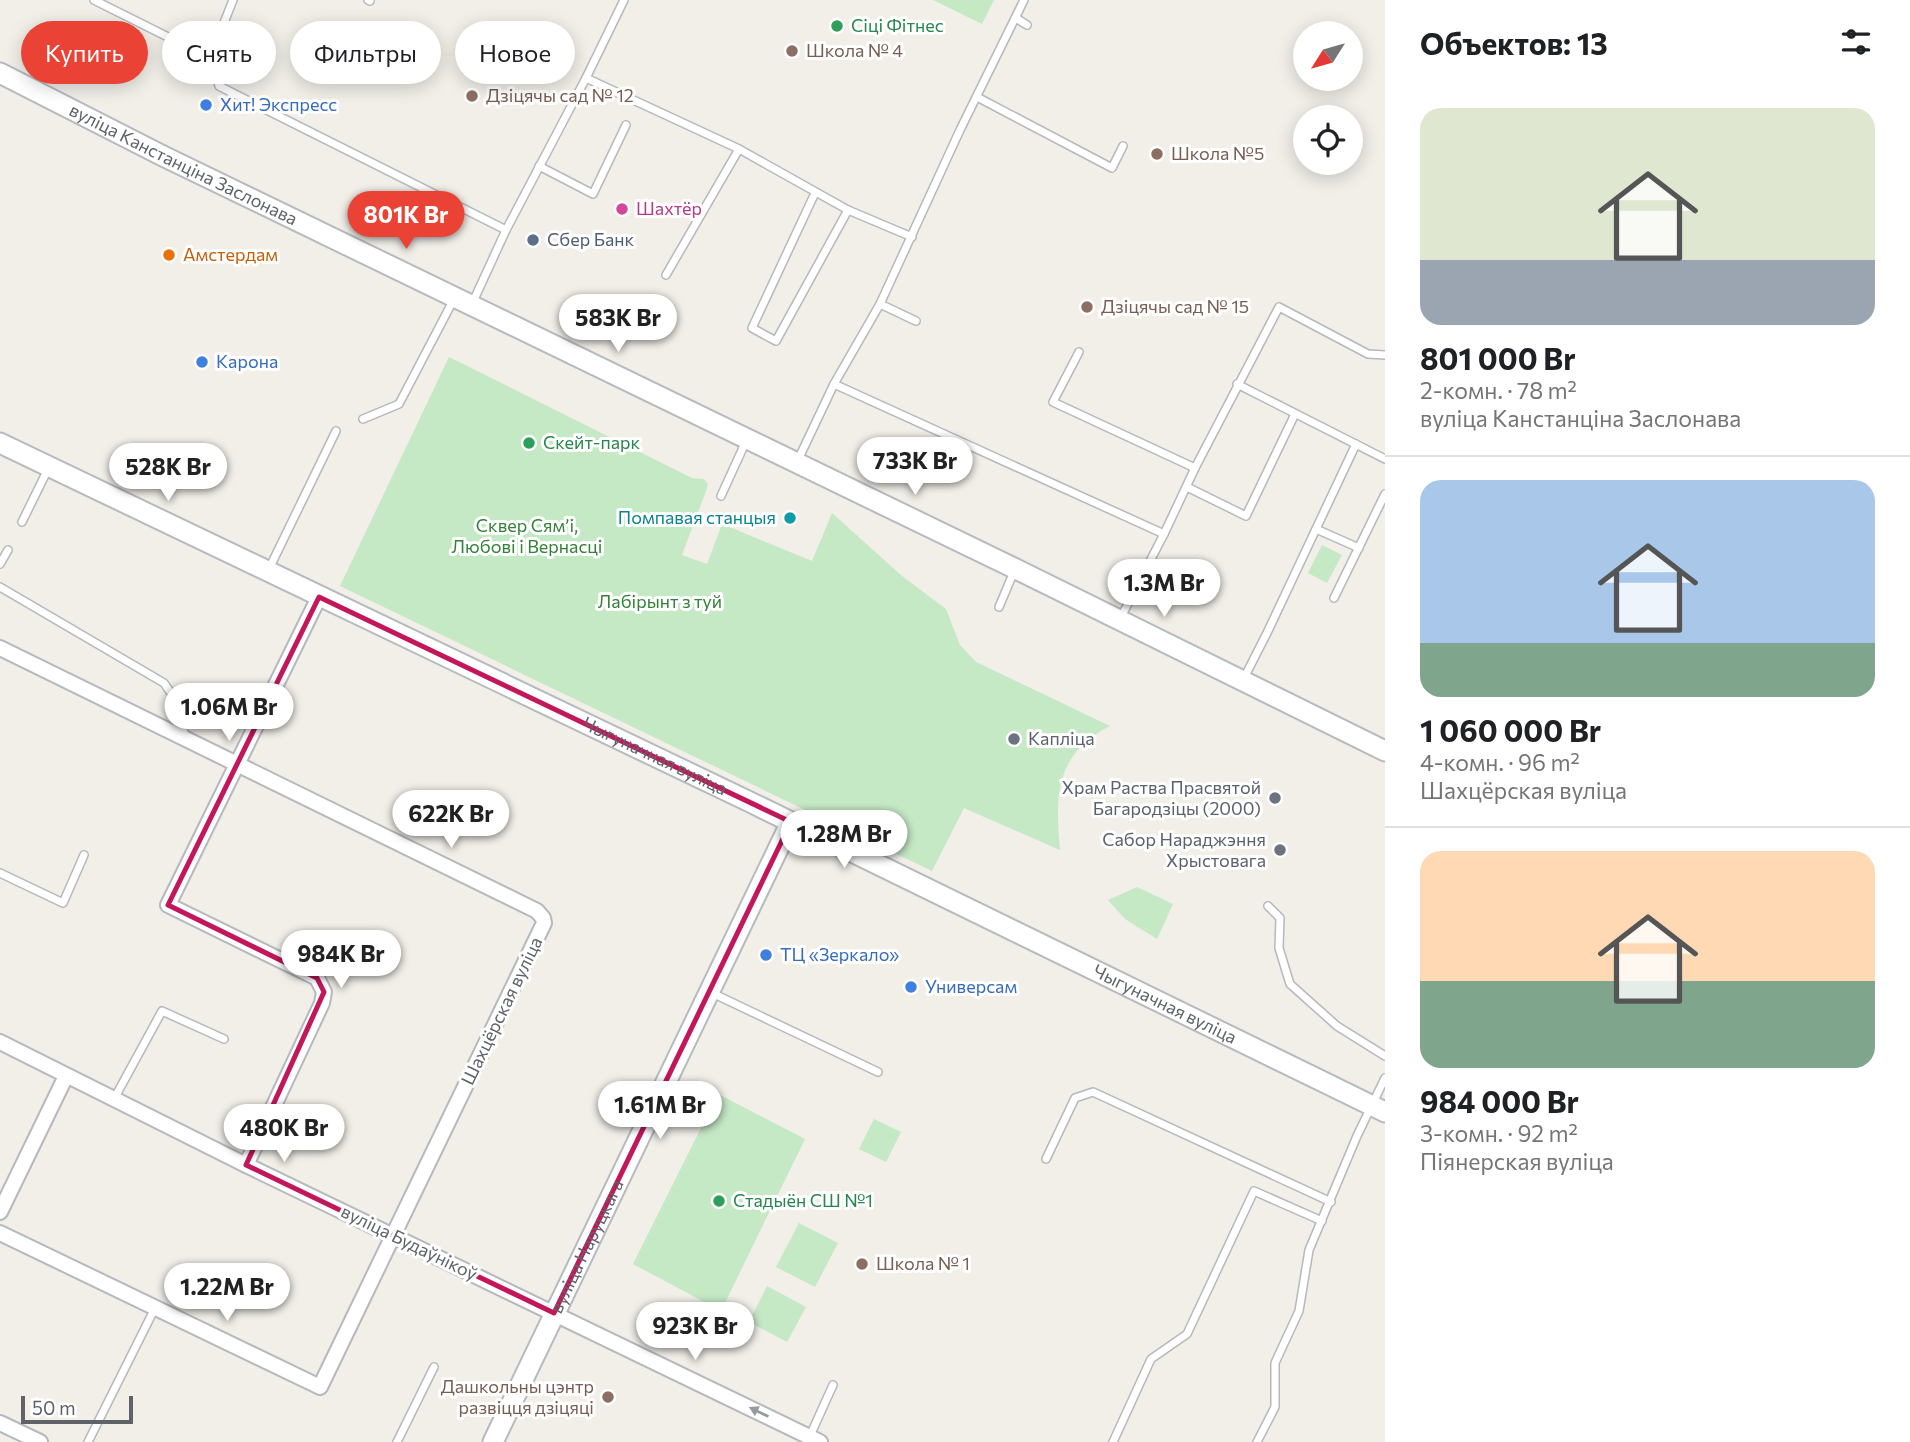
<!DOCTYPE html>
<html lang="ru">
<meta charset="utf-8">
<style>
:root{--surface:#fff;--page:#f2f2f2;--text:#202124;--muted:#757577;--line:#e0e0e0;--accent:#ea4335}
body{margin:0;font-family:Commissioner,sans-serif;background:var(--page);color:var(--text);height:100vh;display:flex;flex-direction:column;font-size:26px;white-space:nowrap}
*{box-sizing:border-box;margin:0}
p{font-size:23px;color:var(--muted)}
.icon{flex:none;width:38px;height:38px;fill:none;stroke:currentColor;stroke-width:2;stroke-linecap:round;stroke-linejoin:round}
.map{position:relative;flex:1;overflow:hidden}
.details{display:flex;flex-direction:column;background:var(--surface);width:525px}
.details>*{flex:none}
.top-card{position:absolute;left:21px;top:21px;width:665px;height:63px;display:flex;gap:14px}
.needle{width:46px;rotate:233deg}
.fabs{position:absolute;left:1293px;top:21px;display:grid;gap:14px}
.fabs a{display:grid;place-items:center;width:70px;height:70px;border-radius:50%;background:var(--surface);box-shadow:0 4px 18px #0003;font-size:35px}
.scale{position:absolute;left:21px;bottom:18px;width:112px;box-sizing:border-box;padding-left:7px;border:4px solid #5f6368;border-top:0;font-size:19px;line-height:24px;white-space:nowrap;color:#5f6368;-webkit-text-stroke:5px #fff;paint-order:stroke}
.price{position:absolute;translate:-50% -60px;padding:0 16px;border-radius:24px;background:#fff;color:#222;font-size:23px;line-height:46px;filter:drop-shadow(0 2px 4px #0008)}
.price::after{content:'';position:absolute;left:50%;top:42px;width:21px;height:16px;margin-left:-10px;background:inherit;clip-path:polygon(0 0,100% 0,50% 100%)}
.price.on{background:var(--accent);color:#fff}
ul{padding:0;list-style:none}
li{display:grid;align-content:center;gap:14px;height:371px;padding:0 35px}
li+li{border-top:2px solid var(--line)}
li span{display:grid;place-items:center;height:217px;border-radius:21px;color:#555}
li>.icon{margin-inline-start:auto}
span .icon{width:126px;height:126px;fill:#fffc;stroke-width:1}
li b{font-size:30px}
h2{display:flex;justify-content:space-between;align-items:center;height:84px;padding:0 35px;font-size:30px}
.tag{padding:0 24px;border-radius:32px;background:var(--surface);box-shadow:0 4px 18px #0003;font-size:24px;line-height:63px}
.tag.on{background:var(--accent);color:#fff}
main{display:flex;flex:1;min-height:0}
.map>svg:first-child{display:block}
</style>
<main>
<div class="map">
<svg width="1385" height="1442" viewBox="0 0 1385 1442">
<rect width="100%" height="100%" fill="#f1efe8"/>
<g fill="#c5e8c5">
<polygon points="933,0 994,0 982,24"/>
<path d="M 449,357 L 692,478 L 704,479 L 708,484 L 706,491 L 682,555 L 707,564 L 722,524 L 812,561 L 832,513 L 902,576 L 946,609 L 960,645 L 976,662 L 1110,726 C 1055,754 1055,795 1060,850 L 964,808 L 932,871 L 340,586 Z"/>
<polygon points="1322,545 1342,555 1327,583 1308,573"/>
<polygon points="1137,887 1173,904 1157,939 1125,919 1108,900"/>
<polygon points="718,1094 805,1139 721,1311 633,1264"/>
<polygon points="874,1119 901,1132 886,1162 859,1149"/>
<polygon points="799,1223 838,1243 815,1287 776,1267"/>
<polygon points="767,1286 806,1307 787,1342 749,1322"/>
</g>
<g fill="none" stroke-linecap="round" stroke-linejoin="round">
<g stroke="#b5b8bc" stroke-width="10">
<g id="lane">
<polyline points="94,0 210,58 219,86 506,230"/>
<polyline points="368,0 370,1"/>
<polyline points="1016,18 1027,25"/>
<polyline points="210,58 233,0"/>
<polyline points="586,78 739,149 848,210 912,237"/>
<polyline points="977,97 1112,168 1123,146"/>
<polyline points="539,166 593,194 626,125"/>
<polyline points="815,193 752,328 776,341 848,210"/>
<polyline points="666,275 739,149"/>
<polyline points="472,304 506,230 586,78 624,0"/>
<polyline points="880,304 916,321"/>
<polyline points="1079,352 1053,402 1195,468"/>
<polyline points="834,384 1164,534"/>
<polyline points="1237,384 1385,459"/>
<polyline points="363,419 399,404 455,297"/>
<polyline points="797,462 834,384 880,304 960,130 1024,0"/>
<polyline points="1187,487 1246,516 1295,414"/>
<polyline points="721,496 747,439"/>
<polyline points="22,522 48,469"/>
<polyline points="1316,529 1359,548"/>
<polyline points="0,564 8,550"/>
<polyline points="268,571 336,431"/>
<polyline points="0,587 164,683 173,696 186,739"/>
<polyline points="1334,598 1385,494"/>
<polyline points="999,607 1015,569"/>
<polyline points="1120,619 1164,534 1195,468 1279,307 1368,354 1385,355"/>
<polyline points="1243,680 1267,633 1356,444"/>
<polyline points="0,873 63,903 84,855"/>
<polyline points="1268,906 1280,918 1279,948 1290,984 1337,1026 1385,1056"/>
<polyline points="710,992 878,1072"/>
<polyline points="114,1099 162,1011 224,1039"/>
<polyline points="1046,1159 1075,1098 1093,1092 1331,1202"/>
<polyline points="809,1438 833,1385"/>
<polyline points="88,1442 155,1308"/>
<polyline points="397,1442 434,1367"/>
<polyline points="1113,1442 1151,1359 1187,1334 1254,1191 1322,1221"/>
<polyline points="1257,1442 1275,1407 1275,1363 1299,1311 1309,1250 1357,1136 1385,1078"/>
</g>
</g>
<g stroke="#b5b8bc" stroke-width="18">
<g id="street">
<polyline points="0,648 537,911 543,918 544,923 320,1387 0,1233"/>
<polyline points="0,1042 246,1165 820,1442"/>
<polyline points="246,1165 322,1003 324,992 317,978 168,905 319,597"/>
<polyline points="0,1212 66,1076"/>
<polyline points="0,1423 40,1442"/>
</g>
</g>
<g stroke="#b6babf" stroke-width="23">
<g id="secondary">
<path id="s1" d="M 0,73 L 163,156 L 1016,569 L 1385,751"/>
<path id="s2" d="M 0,443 L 750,802 L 1385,1112"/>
<path id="s3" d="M 493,1442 L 791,822"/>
</g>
</g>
<use href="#lane" stroke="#fff" stroke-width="7"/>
<use href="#street" stroke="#fff" stroke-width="14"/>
<use href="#secondary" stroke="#fff" stroke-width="19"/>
</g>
<defs><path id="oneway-solid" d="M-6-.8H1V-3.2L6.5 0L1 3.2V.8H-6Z" transform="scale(1.75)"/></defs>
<use fill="#979a9d" href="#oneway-solid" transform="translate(759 1412) rotate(-154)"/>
<path fill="none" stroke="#c2185b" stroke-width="5" stroke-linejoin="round" d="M 319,597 L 791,822 L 554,1313 L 246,1165 L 324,992 L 317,978 L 168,905 Z"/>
<g fill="#2e9e5b" stroke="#fff" stroke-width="2.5">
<circle cx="837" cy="26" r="7"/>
<circle cx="529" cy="443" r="7"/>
<circle cx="719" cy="1201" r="7"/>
</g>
<g fill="#8d6e63" stroke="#fff" stroke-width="2.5">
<circle cx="792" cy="51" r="7"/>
<circle cx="472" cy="96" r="7"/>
<circle cx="1157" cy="154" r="7"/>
<circle cx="1087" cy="307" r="7"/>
<circle cx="862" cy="1264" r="7"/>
<circle cx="608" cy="1397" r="7"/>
</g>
<g fill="#3f7fe0" stroke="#fff" stroke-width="2.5">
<circle cx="206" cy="105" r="7"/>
<circle cx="202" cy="362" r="7"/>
<circle cx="766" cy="955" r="7"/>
<circle cx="911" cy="987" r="7"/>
</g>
<circle fill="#d1479c" stroke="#fff" stroke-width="2.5" cx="622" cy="209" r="7"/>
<circle fill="#5c6f8a" stroke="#fff" stroke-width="2.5" cx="533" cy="240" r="7"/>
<circle fill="#e8710a" stroke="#fff" stroke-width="2.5" cx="169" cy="255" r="7"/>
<circle fill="#0f9aa8" stroke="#fff" stroke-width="2.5" cx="790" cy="518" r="7"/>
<g fill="#6b7280" stroke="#fff" stroke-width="2.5">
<circle cx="1014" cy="739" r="7"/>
<circle cx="1275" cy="798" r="7"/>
<circle cx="1280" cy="850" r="7"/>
</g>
<g text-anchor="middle" stroke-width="6" stroke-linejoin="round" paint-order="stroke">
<g font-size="18" fill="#27864d" stroke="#fff" text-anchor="start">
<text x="851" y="32">Сіці Фітнес</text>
<text x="543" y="449">Скейт-парк</text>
<text x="733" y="1207">Стадыён СШ №1</text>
</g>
<g font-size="18" fill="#785e54" stroke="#fff" text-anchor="start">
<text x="806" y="57">Школа № 4</text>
<text x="486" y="102">Дзіцячы сад № 12</text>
<text x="1171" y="160">Школа №5</text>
<text x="1101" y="313">Дзіцячы сад № 15</text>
<text x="876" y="1270">Школа № 1</text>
<text x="594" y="1393" text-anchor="end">Дашкольны цэнтр<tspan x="594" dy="21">развіцця дзіцяці</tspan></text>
</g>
<g font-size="18" fill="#366cbe" stroke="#fff" text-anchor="start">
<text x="220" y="111">Хит! Экспресс</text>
<text x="216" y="368">Карона</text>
<text x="780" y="961">ТЦ «Зеркало»</text>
<text x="925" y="993">Универсам</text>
</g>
<g font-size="18" fill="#5f6368" stroke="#fff">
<text dy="6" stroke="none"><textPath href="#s1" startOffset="205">вуліца Канстанціна Заслонава</textPath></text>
<text dy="6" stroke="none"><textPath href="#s2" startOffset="726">Чыгуначная вуліца</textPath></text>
<text dy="6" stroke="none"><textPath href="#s2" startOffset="1293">Чыгуначная вуліца</textPath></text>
<text transform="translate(502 1011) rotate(-64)" y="6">Шахцёрская вуліца</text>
<text transform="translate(409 1243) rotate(26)" y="6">вуліца Будаўнікоў</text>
<text dy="6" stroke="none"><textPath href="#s3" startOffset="217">вуліца Наруцкага</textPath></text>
</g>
<g font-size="18" fill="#b23c85" stroke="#fff" text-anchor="start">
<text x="636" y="215">Шахтёр</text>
</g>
<g font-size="18" fill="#4e5e75" stroke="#fff" text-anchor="start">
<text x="547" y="246">Сбер Банк</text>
</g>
<g font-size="18" fill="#c56008" stroke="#fff" text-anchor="start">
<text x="183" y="261">Амстердам</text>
</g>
<g font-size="18" fill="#0d838f" stroke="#fff" text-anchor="end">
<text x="776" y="524">Помпавая станцыя</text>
</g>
<g font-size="18" fill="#348238" stroke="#fff">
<text x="527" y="532">Сквер Сямʼі,<tspan x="527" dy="21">Любові і Вернасці</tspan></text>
<text x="660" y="608">Лабірынт з туй</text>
</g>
<g font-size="18" fill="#5b616d" stroke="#fff" text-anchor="end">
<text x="1028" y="745" text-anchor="start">Капліца</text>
<text x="1261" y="794">Храм Раства Прасвятой<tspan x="1261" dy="21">Багародзіцы (2000)</tspan></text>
<text x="1266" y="846">Сабор Нараджэння<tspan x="1266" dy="21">Хрыстовага</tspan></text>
</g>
</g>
</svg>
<div class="fabs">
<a><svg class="needle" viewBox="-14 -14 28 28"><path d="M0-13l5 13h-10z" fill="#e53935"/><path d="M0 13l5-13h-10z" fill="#757577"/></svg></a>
<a><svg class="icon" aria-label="locate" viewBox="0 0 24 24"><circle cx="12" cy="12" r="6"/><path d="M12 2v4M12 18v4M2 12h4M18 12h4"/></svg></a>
</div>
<div class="scale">50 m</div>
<b class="price on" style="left:406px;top:251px">801K Br</b>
<b class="price" style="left:618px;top:354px">583K Br</b>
<b class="price" style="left:915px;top:497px">733K Br</b>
<b class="price" style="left:168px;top:503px">528K Br</b>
<b class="price" style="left:1164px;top:619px">1.3M Br</b>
<b class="price" style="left:229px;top:743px">1.06M Br</b>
<b class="price" style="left:451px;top:850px">622K Br</b>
<b class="price" style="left:844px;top:870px">1.28M Br</b>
<b class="price" style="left:341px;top:990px">984K Br</b>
<b class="price" style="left:660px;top:1141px">1.61M Br</b>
<b class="price" style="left:284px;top:1164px">480K Br</b>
<b class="price" style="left:227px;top:1323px">1.22M Br</b>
<b class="price" style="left:695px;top:1362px">923K Br</b>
<div class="top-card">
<a class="tag on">Купить</a>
<a class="tag">Снять</a>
<a class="tag">Фильтры</a>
<a class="tag">Новое</a>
</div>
</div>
<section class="details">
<h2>Объектов: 13<svg class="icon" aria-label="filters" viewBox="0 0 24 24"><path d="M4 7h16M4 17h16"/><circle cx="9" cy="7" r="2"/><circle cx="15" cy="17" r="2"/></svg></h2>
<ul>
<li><span style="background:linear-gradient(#dfe7d0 70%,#9aa5b1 0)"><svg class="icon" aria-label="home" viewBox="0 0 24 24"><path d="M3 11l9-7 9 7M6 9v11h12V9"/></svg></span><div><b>801 000 Br</b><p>2-комн. · 78 m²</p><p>вуліца Канстанціна Заслонава</p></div></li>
<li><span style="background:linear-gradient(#a9c7e8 75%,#7fa58c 0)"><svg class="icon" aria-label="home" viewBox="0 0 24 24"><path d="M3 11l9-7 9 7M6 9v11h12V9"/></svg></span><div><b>1 060 000 Br</b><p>4-комн. · 96 m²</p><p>Шахцёрская вуліца</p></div></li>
<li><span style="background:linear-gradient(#ffd9b3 60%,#7fa58c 0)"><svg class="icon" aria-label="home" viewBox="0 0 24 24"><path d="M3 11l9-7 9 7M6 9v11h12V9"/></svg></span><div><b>984 000 Br</b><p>3-комн. · 92 m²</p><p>Піянерская вуліца</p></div></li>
</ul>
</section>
</main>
